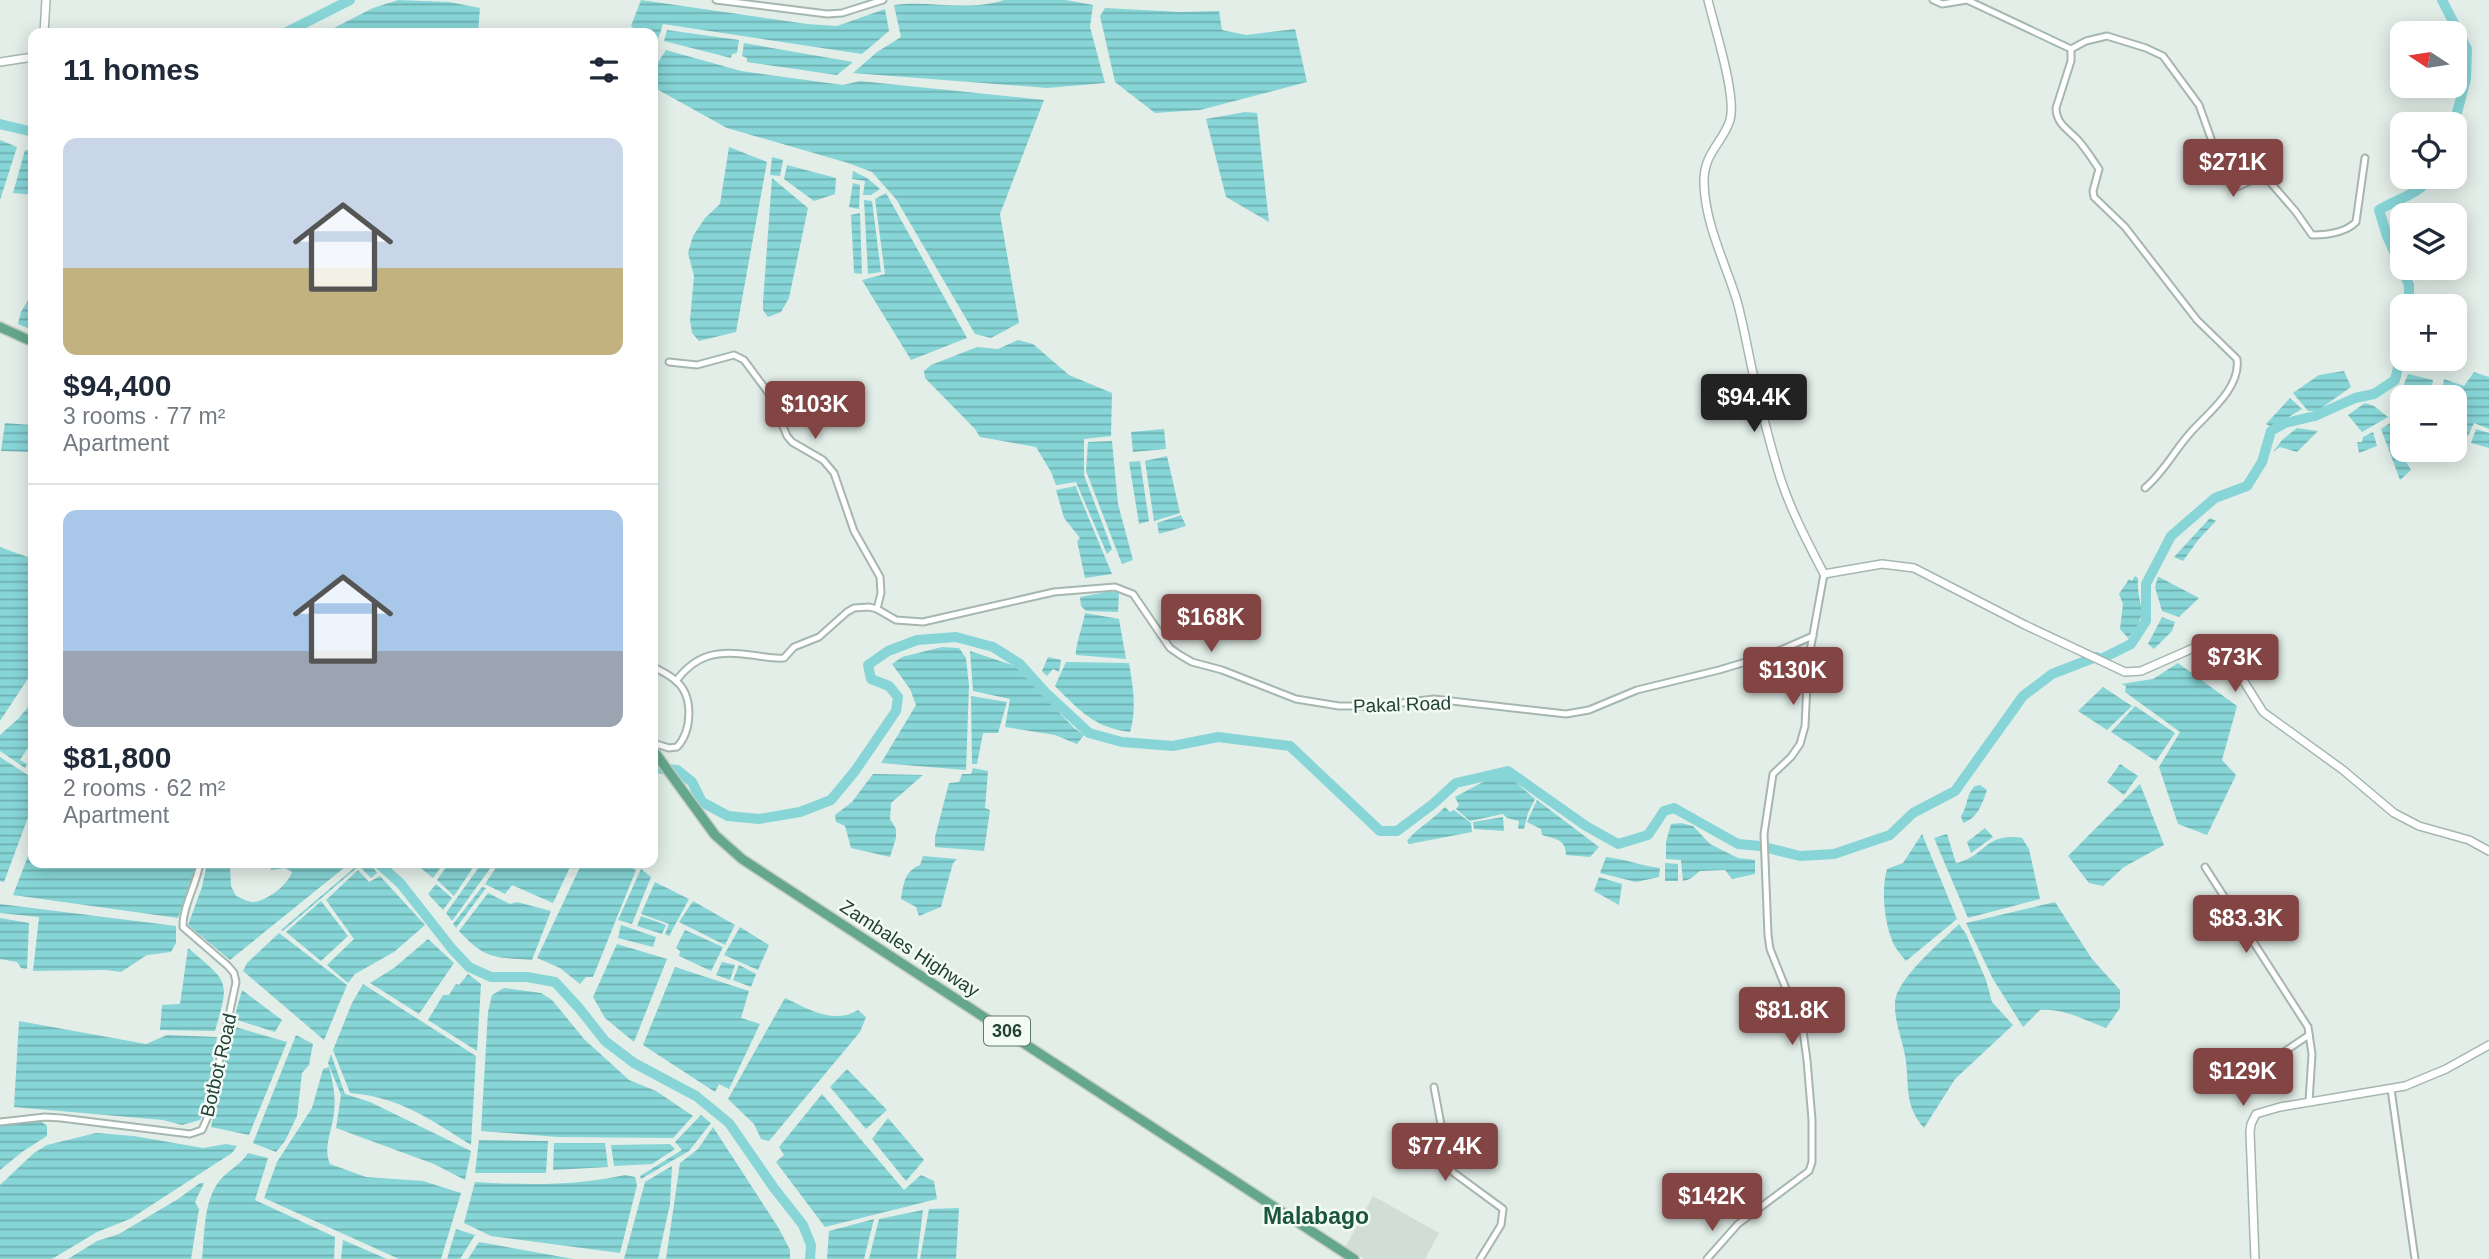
<!DOCTYPE html>
<meta charset="utf-8">
<style>
:root{--surface:#fff;--page:#f2f2f3;--text:#1f2937;--muted:#747a83;--line:#e0e1e3;--accent:#824544}
body{margin:0;font-family:Helvetica,sans-serif;background:var(--page);color:var(--text);height:100vh;display:flex;flex-direction:column;font-size:26px;white-space:nowrap}
*{box-sizing:border-box;margin:0}
p{font-size:23px;color:var(--muted)}
.icon{flex:none;width:38px;height:38px;fill:none;stroke:currentColor;stroke-width:2;stroke-linecap:round;stroke-linejoin:round}
.map{position:relative;flex:1;overflow:hidden}
.panel{position:absolute;left:28px;top:28px;width:630px;height:840px;display:flex;flex-direction:column;background:var(--surface);border-radius:14px;box-shadow:0 4px 18px #0003}
.panel>*{flex:none}
.needle{width:46px;rotate:282deg}
.tools{position:absolute;left:2390px;top:21px;display:grid;gap:14px}
.tools a{display:grid;place-items:center;width:77px;height:77px;border-radius:14px;background:var(--surface);box-shadow:0 4px 18px #0003;font-size:35px}
.price{position:absolute;translate:-50% -60px;padding:0 16px;border-radius:7px;background:var(--accent);color:#fff;font-size:23px;line-height:46px;filter:drop-shadow(0 2px 4px #0008)}
.price::after{content:'';position:absolute;left:50%;top:42px;width:21px;height:16px;margin-left:-10px;background:inherit;clip-path:polygon(0 0,100% 0,50% 100%)}
.price.active{background:#222;color:#fff}
ul{padding:0;list-style:none}
li{display:grid;align-content:center;gap:14px;height:371px;padding:0 35px}
li+li{border-top:2px solid var(--line)}
li span{display:grid;place-items:center;height:217px;border-radius:14px;color:#555}
li>.icon{margin-inline-start:auto}
span .icon{width:126px;height:126px;fill:#fffc;stroke-width:1}
li b{font-size:30px}
h2{display:flex;justify-content:space-between;align-items:center;height:84px;padding:0 35px;font-size:30px}
.map>svg:first-child{display:block}
</style>
<div class="map">
<svg width="2489" height="1259" viewBox="0 0 2489 1259">
<defs>
<pattern id="water-rules" width="6" height="5" patternUnits="userSpaceOnUse" patternTransform="scale(1.75)"><rect width="6" height="5" fill="#87d5d7"/><path d="M0 2.5h6" fill="none" stroke="#6eaeaf"/></pattern>
</defs>
<rect width="100%" height="100%" fill="#e3eee8"/>
<polygon fill="#d1ded6" points="1373,1196 1439,1233 1425,1259 1365,1259 1345,1248"/>
<g fill="url(#water-rules)">
<polygon points="398,0 449,2 480,8 478,33 324,33 373,8"/>
<polygon points="641,0 807,24 837,26 885,9 889,31 862,54 663,24 655,48 653,33 639,33 631,26"/>
<path d="M 1004,0 L 1066,0 L 1093,5 L 1090,27 L 1105,83 L 1047,88 L 853,73 L 877,52 L 901,37 L 894,5 C 929,0 966,12 1004,0 Z"/>
<polygon points="1105,8 1181,12 1219,11 1222,30 1246,35 1295,29 1307,82 1200,110 1155,113 1115,82 1100,16"/>
<polygon points="667,30 739,40 737,53 732,54 731,58 664,41"/>
<polygon points="744,43 853,62 837,75 747,62 747,58 742,56"/>
<polygon points="666,50 741,71 843,85 860,81 1044,100 1000,214 1019,323 991,338 975,334 896,199 872,172 848,163 727,128 653,87 653,70"/>
<polygon points="1245,112 1257,113 1269,222 1226,197 1206,119"/>
<polygon points="0,140 17,147 0,200"/>
<polygon points="729,147 767,162 736,332 699,341 692,333 690,320 694,276 688,253 693,236 705,218 720,204"/>
<polygon points="25,150 33,151 33,195 13,193"/>
<polygon points="772,157 783,160 780,176 770,175"/>
<polygon points="787,165 836,178 835,194 814,201 784,179"/>
<polygon points="853,171 867,178 880,189 871,195 863,195 865,181 852,179"/>
<polygon points="772,178 808,208 789,298 781,312 768,317 763,310 763,302"/>
<polygon points="853,183 860,185 859,209 849,207"/>
<polygon points="886,193 967,338 911,360 862,280 885,274 875,199"/>
<polygon points="864,200 872,201 881,272 868,274"/>
<polygon points="860,213 862,274 854,273 851,215"/>
<polygon points="33,292 33,330 18,324 21,312"/>
<polygon points="1018,340 1033,344 1069,375 1112,393 1111,436 1084,439 1084,475 1112,549 1107,554 1076,482 1056,485 1051,472 1036,447 980,437 975,429 925,378 924,371 931,365 977,347 998,349"/>
<polygon points="2344,371 2351,387 2317,411 2308,411 2293,393 2319,375"/>
<polygon points="2474,372 2489,377 2489,429 2474,423 2468,436 2455,432 2455,397 2441,397 2444,379 2464,386"/>
<polygon points="2408,374 2433,380 2430,397 2403,397 2403,401 2398,399"/>
<polygon points="2290,398 2302,409 2272,427 2266,424"/>
<polygon points="2365,403 2374,406 2388,417 2362,432 2348,415"/>
<polygon points="5,423 31,425 30,452 1,451"/>
<polygon points="2390,423 2403,457 2411,470 2400,480 2381,429"/>
<polygon points="2297,428 2318,431 2297,452 2280,447 2273,452 2282,440"/>
<polygon points="1164,429 1166,449 1133,452 1131,432"/>
<polygon points="2476,429 2489,433 2489,448 2471,443"/>
<polygon points="2373,432 2377,446 2359,453 2357,442 2362,442 2363,437"/>
<polygon points="1112,441 1118,504 1133,560 1122,564 1086,471 1088,442"/>
<polygon points="1167,456 1180,513 1154,521 1145,461"/>
<polygon points="1140,461 1149,521 1139,524 1129,462"/>
<polygon points="1076,486 1077,490 1112,574 1085,578 1077,541 1080,538 1064,518 1056,490"/>
<polygon points="1181,515 1186,526 1159,534 1157,523"/>
<polygon points="2210,518 2216,521 2198,540 2183,561 2174,557"/>
<polygon points="0,547 33,559 33,671 0,721"/>
<path d="M 2135,576 L 2138,578 C 2136,606 2152,612 2128,638 L 2120,629 L 2123,604 L 2119,594 L 2129,579 L 2132,581 Z"/>
<polygon points="2158,577 2159,577 2199,598 2179,617 2162,611 2155,587"/>
<polygon points="1106,592 1119,592 1118,612 1086,611 1081,606 1080,597"/>
<path d="M 1085,613 L 1119,619 L 1126,659 L 1076,655 C 1075,647 1083,625 1085,613 Z"/>
<polygon points="2162,617 2175,622 2172,631 2154,649 2148,644"/>
<polygon points="942,647 959,648 966,658 969,686 966,770 881,763 916,705 910,689 892,664 902,657"/>
<polygon points="970,651 1015,666 1074,728 1084,735 1077,744 1055,735 1005,727 1010,699 973,691"/>
<polygon points="1048,657 1061,660 1059,672 1053,669 1047,676 1042,671"/>
<path d="M 1066,662 L 1129,663 C 1133,686 1137,710 1130,732 C 1095,728 1079,710 1055,686 Z"/>
<polygon points="2178,663 2237,706 2222,760 2236,775 2207,835 2178,824 2159,767 2180,732 2125,692 2126,686 2121,684 2153,679"/>
<polygon points="2103,687 2132,706 2107,730 2078,711"/>
<polygon points="971,696 1007,702 998,733 983,733 977,764 972,764"/>
<polygon points="33,701 33,740 20,760 27,764 25,768 0,751 0,735 18,719"/>
<polygon points="2135,706 2175,733 2156,761 2111,732"/>
<polygon points="0,757 31,777 33,804 4,882 0,881"/>
<polygon points="2120,764 2138,776 2124,795 2107,782"/>
<polygon points="973,768 988,771 985,808 990,810 984,851 935,847 935,837 949,783 959,782 962,774 971,774"/>
<polygon points="873,774 923,775 891,803 890,819 896,829 896,838 890,857 851,848 845,826 836,822 835,815 852,802"/>
<polygon points="1506,774 1535,799 1528,813 1524,829 1518,829 1519,821 1507,818 1503,814 1470,821 1456,809 1459,805 1455,797 1494,776"/>
<polygon points="2140,784 2164,845 2124,867 2103,886 2089,883 2068,856"/>
<path d="M 1980,785 L 1987,790 C 1982,804 1978,818 1963,823 L 1961,816 C 1968,806 1966,794 1975,786 Z"/>
<path d="M 1537,800 L 1599,847 L 1590,857 L 1566,855 C 1566,839 1555,839 1542,835 L 1541,829 L 1527,822 Z"/>
<path d="M 1445,807 L 1450,812 L 1454,810 L 1471,823 L 1472,832 L 1409,844 L 1407,841 C 1418,827 1433,820 1445,807 Z"/>
<polygon points="1503,817 1504,831 1474,829 1473,822"/>
<polygon points="1681,823 1693,826 1710,844 1738,858 1755,860 1755,874 1732,879 1725,870 1700,871 1690,879 1683,881 1681,860 1666,859 1666,842 1671,824"/>
<polygon points="1985,828 1993,837 1971,853 1967,842"/>
<path d="M 1922,834 L 1957,919 L 1906,961 C 1902,956 1896,949 1893,943 C 1884,921 1881,891 1887,869 L 1903,863 Z"/>
<path d="M 1947,834 L 1956,863 C 1986,857 1984,832 2022,838 L 2029,849 L 2040,899 L 1968,918 L 1934,838 Z"/>
<polygon points="33,843 33,863 194,863 194,871 178,918 13,895"/>
<path d="M 923,856 L 957,859 L 953,863 L 941,907 L 919,916 L 916,907 L 901,899 C 904,883 904,872 920,865 Z"/>
<path d="M 1606,857 C 1625,859 1642,866 1660,868 L 1659,877 L 1636,882 L 1600,873 Z"/>
<path d="M 207,863 L 235,863 L 230,866 L 231,886 L 236,896 C 241,898 248,902 253,902 C 267,901 288,885 292,872 L 285,868 L 271,870 L 270,863 L 350,863 L 230,960 L 188,925 L 202,887 Z"/>
<polygon points="360,863 370,863 377,873 371,878 359,866 283,931 281,930"/>
<polygon points="418,863 444,863 433,878 417,865"/>
<polygon points="449,863 476,863 454,896 437,880"/>
<polygon points="482,863 494,863 452,921 446,913"/>
<polygon points="499,863 572,863 553,903 512,885 505,894 485,884"/>
<polygon points="582,863 622,863 636,870 593,977 586,977 580,984 560,968 537,958"/>
<polygon points="1665,863 1678,864 1678,881 1665,881"/>
<polygon points="641,869 651,877 632,924 618,920"/>
<polygon points="358,870 369,882 380,876 425,925 394,952 355,974 348,983 327,965 354,939 326,900"/>
<polygon points="1599,877 1622,884 1619,905 1594,891"/>
<polygon points="655,882 689,899 669,936 665,934 669,924 641,914"/>
<polygon points="436,884 452,898 443,910 428,894"/>
<polygon points="482,887 486,888 456,928 453,924"/>
<path d="M 488,893 L 510,904 L 517,902 L 551,911 L 532,960 C 494,957 486,960 459,931 Z"/>
<polygon points="321,901 348,936 321,961 286,932"/>
<polygon points="693,901 735,925 725,945 679,922"/>
<path d="M 2055,902 L 2092,959 L 2120,990 L 2120,1008 L 2106,1028 C 2084,1020 2064,1008 2040,1010 L 2023,1027 L 1993,979 L 1966,923 Z"/>
<polygon points="0,904 176,926 176,943 171,952 147,955 121,972 106,970 33,971 39,917 0,913"/>
<polygon points="641,916 666,925 662,934 637,926"/>
<polygon points="0,918 29,923 27,969 21,968 17,962 0,959"/>
<path d="M 1959,924 L 1966,934 L 1986,980 L 1992,1002 L 2013,1025 L 1955,1079 L 1924,1128 C 1905,1106 1909,1089 1906,1062 C 1904,1043 1894,1023 1895,1003 C 1895,980 1942,941 1959,924 Z"/>
<polygon points="621,925 656,937 653,947 618,938"/>
<polygon points="740,927 769,945 758,970 724,955"/>
<polygon points="685,930 723,947 711,971 679,956 680,951 676,948"/>
<polygon points="279,933 347,985 324,1040 243,971 247,963"/>
<polygon points="428,939 454,963 419,1014 370,983 394,968"/>
<polygon points="617,944 667,959 634,1042 605,1018 593,997"/>
<path d="M 188,948 C 229,983 230,979 215,1031 L 160,1030 L 162,1005 L 180,1004 Z"/>
<polygon points="722,962 735,965 730,980 716,975"/>
<polygon points="739,965 756,974 751,987 733,980"/>
<polygon points="675,967 749,991 741,1018 760,1024 729,1089 719,1084 715,1092 643,1045"/>
<polygon points="468,974 481,984 477,1051 428,1020 443,995 449,995 456,984 459,985"/>
<path d="M 363,984 L 476,1056 L 471,1145 C 430,1119 399,1097 350,1093 L 333,1050 L 352,1003 Z"/>
<polygon points="504,988 541,993 552,1000 584,1039 629,1080 656,1091 693,1116 673,1138 558,1137 481,1131 488,1012 492,995"/>
<polygon points="242,990 282,1020 275,1032 234,1019"/>
<path d="M 785,998 C 808,1009 834,1025 858,1010 L 866,1017 L 860,1032 L 769,1141 L 761,1139 L 754,1124 L 728,1099 Z"/>
<polygon points="19,1021 146,1044 167,1035 217,1037 205,1111 200,1120 182,1125 163,1120 14,1107"/>
<polygon points="232,1026 287,1042 249,1135 211,1127"/>
<polygon points="296,1035 313,1044 309,1065 302,1073 297,1116 285,1141 276,1152 253,1143"/>
<polygon points="331,1054 345,1094 370,1102 471,1151 465,1180 434,1164 336,1128 341,1095 328,1063"/>
<path d="M 329,1067 C 333,1083 336,1096 334,1113 C 332,1131 323,1147 330,1164 L 366,1177 L 423,1181 L 461,1193 L 441,1259 L 399,1259 L 264,1198 L 277,1162 L 312,1108 L 323,1069 Z"/>
<polygon points="847,1069 887,1110 866,1129 830,1087"/>
<polygon points="822,1094 904,1190 921,1175 934,1181 937,1199 825,1227 776,1162 784,1155 779,1147"/>
<polygon points="701,1115 711,1123 689,1151 641,1179 640,1176 682,1150 675,1142"/>
<polygon points="888,1118 924,1160 906,1181 872,1139"/>
<polygon points="30,1121 42,1122 47,1126 47,1136 22,1152 0,1170 0,1126"/>
<polygon points="713,1127 778,1227 790,1250 790,1259 666,1259 680,1163 698,1149"/>
<polygon points="96,1133 134,1136 203,1148 226,1144 237,1146 232,1153 130,1219 97,1232 52,1259 0,1259 0,1185 34,1153 47,1145"/>
<polygon points="479,1140 548,1141 546,1173 475,1173"/>
<polygon points="554,1143 605,1143 608,1167 553,1170"/>
<polygon points="670,1144 675,1149 652,1164 614,1166 611,1145"/>
<path d="M 248,1153 L 268,1158 L 255,1200 L 335,1237 L 334,1259 L 202,1259 C 205,1234 203,1199 221,1179 C 230,1169 239,1166 248,1153 Z"/>
<polygon points="672,1166 670,1204 658,1259 624,1259 645,1182"/>
<path d="M 625,1175 L 635,1177 L 637,1185 L 620,1253 L 491,1236 L 464,1223 L 475,1182 C 525,1185 576,1186 625,1175 Z"/>
<polygon points="200,1183 204,1183 195,1202 199,1209 191,1259 68,1259 97,1241 119,1234 178,1199"/>
<polygon points="959,1208 956,1259 920,1259 929,1209"/>
<polygon points="923,1210 917,1259 869,1259 879,1219"/>
<polygon points="874,1219 864,1259 827,1259 829,1231"/>
<polygon points="456,1229 475,1235 460,1259 447,1259"/>
<polygon points="343,1240 387,1259 341,1259"/>
<polygon points="479,1242 573,1259 468,1259"/>
</g>
<g fill="none" stroke-linecap="round" stroke-linejoin="round">
<g stroke="#87d5d7" stroke-width="10">
<polyline points="2442,0 2467,49 2466,79 2454,124"/>
<polyline points="285,33 350,0"/>
<polyline points="0,124 33,132"/>
<path d="M 2409,306 L 2409,285 L 2387,236 L 2379,210 C 2396,199 2419,195 2431,177"/>
<polyline points="653,768 677,770 692,782 702,802 728,816 759,819 800,812 831,800 855,771 896,711 898,697 889,686 871,679 868,665 888,651 917,640 956,637 993,647 1020,664 1046,693 1089,733 1122,742 1173,746 1218,737 1290,746 1380,831 1397,831 1433,804 1456,783 1508,771 1586,826 1618,844 1648,835 1664,811 1674,808 1738,844 1760,846 1800,856 1834,854 1890,835 1913,813 1955,791 2023,696 2052,674 2096,657 2101,659 2131,644 2146,621 2146,584 2171,536 2215,498 2247,486 2262,462 2271,431 2285,423 2315,416 2355,398 2374,394 2395,380 2398,368 2395,349 2403,337"/>
<polyline points="378,863 401,884 452,949 469,967 491,977 527,977 555,982 579,1008 605,1041 634,1063 696,1096 729,1123 774,1188 803,1225 811,1245 810,1259"/>
</g>
<g stroke="#a5b7ae" stroke-width="9">
<g id="minor">
<polyline points="716,0 827,14 842,13 883,0"/>
<polyline points="1933,0 1942,4 1967,0 2071,49"/>
<path d="M 2071,49 L 2071,61 L 2056,108 C 2056,124 2069,130 2078,140 C 2086,149 2092,159 2099,169 L 2093,191 L 2094,197 L 2125,227 L 2197,320 L 2237,359 C 2241,388 2208,413 2191,432 C 2174,451 2164,472 2145,488"/>
<path d="M 2071,49 L 2086,41 L 2107,36 L 2146,48 L 2163,56 L 2199,105 L 2223,172 L 2237,187 L 2264,175 L 2296,212 L 2312,235 C 2328,235 2345,233 2356,222 L 2365,158"/>
<polyline points="669,362 697,365 734,355 744,360 770,395 787,436 792,442 823,460 834,473 854,531 880,577 881,593 877,609"/>
<path d="M 653,666 C 660,671 670,675 676,681 C 694,696 692,731 677,747 L 669,748 L 653,743"/>
<path d="M 676,681 C 696,654 718,650 751,655 C 762,656 772,659 784,658 L 794,647 L 819,637 L 847,612 L 854,608 L 869,607 L 877,609 L 896,620 L 923,622 L 1054,592 L 1115,587 L 1133,594 L 1170,648 L 1180,655 L 1192,662 L 1222,670 L 1296,699 L 1339,706 L 1377,706 L 1434,699 L 1566,714 L 1589,710 L 1637,690 L 1719,670 L 1769,655 L 1813,636"/>
<polyline points="2205,867 2308,1027 2312,1054 2309,1102"/>
<polyline points="1434,1087 1449,1167 1454,1173 1503,1209 1501,1225 1480,1259"/>
<polyline points="2229,1089 2309,1035"/>
<polyline points="2391,1089 2415,1259"/>
<path d="M 0,1122 L 45,1117 L 61,1118 L 190,1134 L 202,1130 L 208,1116 L 236,982 L 234,973 L 228,966 L 183,927 C 182,908 197,883 200,863"/>
<polyline points="1707,1259 1738,1224 1809,1171 1812,1162 1812,1120 1807,1060 1803,1031 1770,949 1768,935 1764,834 1773,774 1791,757 1800,744 1805,726 1808,662 1824,574"/>
</g>
</g>
<g stroke="#a5b7ae" stroke-width="10">
<g id="tertiary">
<path d="M 1708,0 C 1714,26 1737,96 1730,120 C 1723,143 1703,153 1704,183 C 1705,224 1725,262 1737,301 C 1743,323 1747,346 1752,369 C 1760,405 1769,441 1780,477 C 1791,511 1808,543 1824,574 L 1882,564 L 1914,568 L 2025,625 L 2125,672 L 2141,671 L 2205,643 L 2223,648 L 2263,712 L 2343,770 L 2394,813 L 2419,826 L 2469,840 L 2489,851"/>
<polyline points="44,33 46,0"/>
<polyline points="0,62 33,57"/>
<polyline points="2255,1259 2250,1132 2251,1124 2256,1114 2280,1107 2405,1086 2446,1069 2489,1045"/>
</g>
</g>
<g stroke="#c1cac6" stroke-width="12">
<g id="primary">
<polyline points="0,327 33,342"/>
<polyline points="653,750 715,835 742,859 1354,1259"/>
</g>
</g>
<use href="#minor" stroke="#fff" stroke-width="5"/>
<use href="#tertiary" stroke="#fff" stroke-width="7"/>
<use href="#primary" stroke="#64a78d" stroke-width="9"/>
</g>
<g text-anchor="middle" stroke-width="5" stroke-linejoin="round" paint-order="stroke">
<rect fill="#f4faf6" stroke="#60786e" stroke-width="2" x="984" y="1016.5" width="46" height="29" rx="5"/>
<g font-size="18" font-weight="bold" fill="#214134">
<text x="1007" y="1037">306</text>
</g>
<g font-size="19" fill="#214134" stroke="#f4faf6">
<text transform="translate(1402 704) rotate(-2)" y="7">Pakal Road</text>
<text transform="translate(910 948) rotate(33)" y="7">Zambales Highway</text>
<text transform="translate(218 1065) rotate(-77)" y="7">Botbot Road</text>
</g>
<g font-size="23" font-weight="bold" fill="#1b553f" stroke="#f4faf6">
<text x="1316" y="1224">Malabago</text>
</g>
</g>
</svg>
<div class="tools">
<a><svg class="needle" viewBox="-14 -14 28 28"><path d="M0-13l5 13h-10z" fill="#e53935"/><path d="M0 13l5-13h-10z" fill="#747a83"/></svg></a>
<a><svg class="icon" aria-label="locate" viewBox="0 0 24 24"><circle cx="12" cy="12" r="6"/><path d="M12 2v4M12 18v4M2 12h4M18 12h4"/></svg></a>
<a><svg class="icon" aria-label="layers" viewBox="0 0 24 24"><path d="M12 4l9 5-9 5-9-5zM3 14l9 5 9-5"/></svg></a>
<a>+</a>
<a>−</a>
</div>
<b class="price" style="left:2233px;top:199px">$271K</b>
<b class="price active" style="left:1754px;top:434px">$94.4K</b>
<b class="price" style="left:815px;top:441px">$103K</b>
<b class="price" style="left:1211px;top:654px">$168K</b>
<b class="price" style="left:2235px;top:694px">$73K</b>
<b class="price" style="left:1793px;top:707px">$130K</b>
<b class="price" style="left:2246px;top:955px">$83.3K</b>
<b class="price" style="left:1792px;top:1047px">$81.8K</b>
<b class="price" style="left:2243px;top:1108px">$129K</b>
<b class="price" style="left:1445px;top:1183px">$77.4K</b>
<b class="price" style="left:1712px;top:1233px">$142K</b>
<section class="panel">
<h2>11 homes<svg class="icon" aria-label="filters" viewBox="0 0 24 24"><path d="M4 7h16M4 17h16"/><circle cx="9" cy="7" r="2"/><circle cx="15" cy="17" r="2"/></svg></h2>
<ul>
<li><span style="background:linear-gradient(#c9d6e8 60%,#c2b280 0)"><svg class="icon" aria-label="home" viewBox="0 0 24 24"><path d="M3 11l9-7 9 7M6 9v11h12V9"/></svg></span><div><b>$94,400</b><p>3 rooms · 77 m²</p><p>Apartment</p></div></li>
<li><span style="background:linear-gradient(#a9c7e8 65%,#9aa5b1 0)"><svg class="icon" aria-label="home" viewBox="0 0 24 24"><path d="M3 11l9-7 9 7M6 9v11h12V9"/></svg></span><div><b>$81,800</b><p>2 rooms · 62 m²</p><p>Apartment</p></div></li>
</ul>
</section>
</div>
